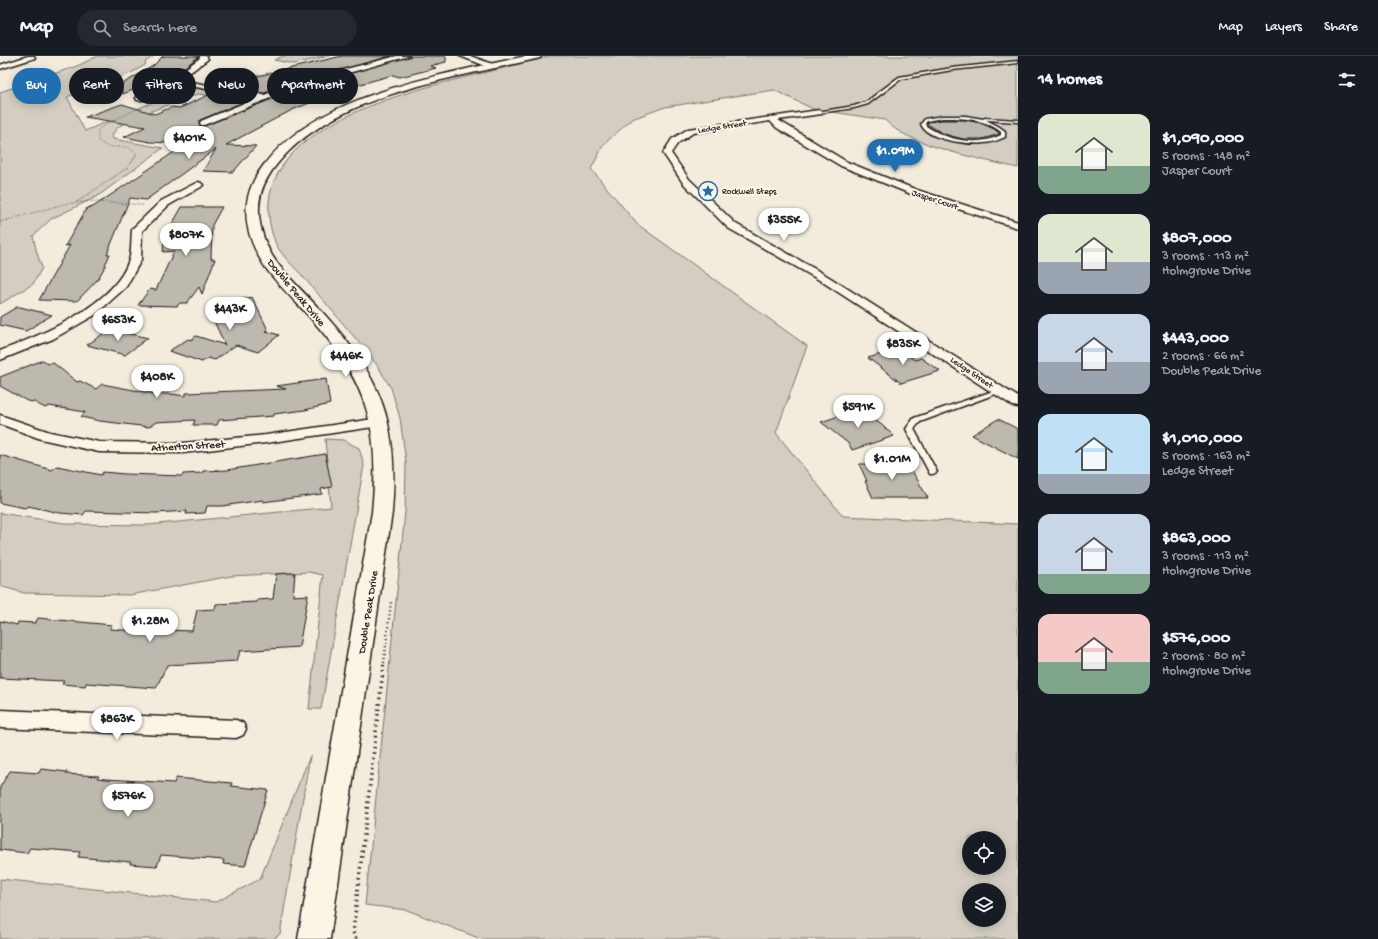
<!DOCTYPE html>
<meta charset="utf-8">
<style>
:root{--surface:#171b24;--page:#242831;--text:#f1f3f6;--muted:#9ea1a6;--line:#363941;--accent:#1f6fb2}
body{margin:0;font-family:"Gochi Hand",sans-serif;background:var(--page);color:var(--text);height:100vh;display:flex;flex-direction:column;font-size:15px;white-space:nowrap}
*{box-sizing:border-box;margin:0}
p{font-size:13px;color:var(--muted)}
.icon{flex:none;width:22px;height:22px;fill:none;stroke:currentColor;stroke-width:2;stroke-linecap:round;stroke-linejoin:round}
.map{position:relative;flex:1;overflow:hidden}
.drawer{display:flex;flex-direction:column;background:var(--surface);width:360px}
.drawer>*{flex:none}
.hud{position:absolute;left:12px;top:12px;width:380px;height:36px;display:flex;gap:8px}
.tools{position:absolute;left:962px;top:775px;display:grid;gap:8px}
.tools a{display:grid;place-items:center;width:44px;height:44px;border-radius:50%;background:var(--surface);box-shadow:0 2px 10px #0003;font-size:20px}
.price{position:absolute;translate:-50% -34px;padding:0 9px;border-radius:14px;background:#fff;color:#222;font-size:13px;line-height:26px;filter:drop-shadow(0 1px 2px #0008)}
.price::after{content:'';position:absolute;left:50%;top:24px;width:12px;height:9px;margin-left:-6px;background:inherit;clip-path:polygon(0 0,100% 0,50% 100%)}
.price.on{background:var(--accent);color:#fff}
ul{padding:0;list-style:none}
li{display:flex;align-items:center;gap:12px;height:100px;padding:0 20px}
li span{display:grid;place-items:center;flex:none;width:112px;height:80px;border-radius:12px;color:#555}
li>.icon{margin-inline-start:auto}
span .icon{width:48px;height:48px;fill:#fffc;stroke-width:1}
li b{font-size:17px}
h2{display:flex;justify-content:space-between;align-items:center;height:48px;padding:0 20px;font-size:17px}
.pill{padding:0 14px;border-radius:18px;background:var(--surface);box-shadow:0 2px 10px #0003;font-size:14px;line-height:36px}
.pill.on{background:var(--accent);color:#fff}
header{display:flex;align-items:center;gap:24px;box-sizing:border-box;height:56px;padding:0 20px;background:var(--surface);border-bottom:1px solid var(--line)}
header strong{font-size:19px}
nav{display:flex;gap:22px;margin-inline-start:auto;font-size:14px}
.search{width:280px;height:36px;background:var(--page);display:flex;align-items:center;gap:10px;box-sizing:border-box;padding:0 14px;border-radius:22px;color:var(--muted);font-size:15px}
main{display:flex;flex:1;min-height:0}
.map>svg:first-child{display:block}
</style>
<header>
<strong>Map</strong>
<div class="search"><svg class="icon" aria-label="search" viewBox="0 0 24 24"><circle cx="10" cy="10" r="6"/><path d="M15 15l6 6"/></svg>Search here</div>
<nav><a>Map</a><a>Layers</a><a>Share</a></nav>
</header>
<main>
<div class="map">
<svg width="1018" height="883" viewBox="0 0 1018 883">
<rect width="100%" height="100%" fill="#f3ecdd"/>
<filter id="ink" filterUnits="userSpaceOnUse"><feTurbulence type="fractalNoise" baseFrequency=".025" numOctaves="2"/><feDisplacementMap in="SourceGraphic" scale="8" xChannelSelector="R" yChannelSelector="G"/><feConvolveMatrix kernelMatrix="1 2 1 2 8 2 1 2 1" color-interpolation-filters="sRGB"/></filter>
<g filter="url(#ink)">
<g fill="#d3cec1" stroke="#78756e" fill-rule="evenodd">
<path d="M 98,0 L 154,0 L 146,5 L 145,9 L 131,17 L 67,41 L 85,75 L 151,47 L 162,41 L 158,37 C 164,31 171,30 178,29 L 246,41 L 248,45 L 198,38 L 138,60 L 118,71 L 112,79 L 113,83 L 163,92 L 98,140 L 51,163 L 33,180 L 37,197 L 42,212 L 33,228 L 0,248 L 0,36 L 77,10 Z"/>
<polygon points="283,0 329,0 294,8 274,4"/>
<path d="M 550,0 L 1018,0 L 1018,112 C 985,104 905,89 885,64 L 813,53 L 774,34 L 665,51 L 632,63 L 604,88 L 591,113 L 637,168 L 807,290 L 776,377 L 843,460 L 1018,468 L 1018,883 L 481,883 L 407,854 L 365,849 L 405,456 L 406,407 L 400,362 L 391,332 L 377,309 C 354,280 330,252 305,223 C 296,212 281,200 275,186 C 234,76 401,37 474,19 C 500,13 525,7 550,0 ZM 969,782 L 999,782 L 999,812 L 969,812 ZM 969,834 L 999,834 L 999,864 L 969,864 Z"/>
<polygon points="325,383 343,384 359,392 364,409 321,653 309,653 323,519 309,516 231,520 130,539 24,537 0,530 0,457 70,468 148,469 331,451"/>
<polygon points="310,700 280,878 273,883 0,883 0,823 216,846 260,823"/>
</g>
<g fill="#beb9ae" stroke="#1c1c1c">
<polygon points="163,0 198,0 198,1 178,16 123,38 119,30 153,10"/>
<polygon points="342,0 391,0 297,26 264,37 227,31 241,24"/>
<polygon points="410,0 446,0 446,6 430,10 436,12 400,21 393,19 350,31 292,54 226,89 256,90 233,116 203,115 216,93 146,144 130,142 107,198 110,198 105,209 106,209 97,224 77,245 39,244 70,189 65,190 87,152 93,151 186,88 150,86 124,81 145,71 85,61 122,48 155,58 172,51 180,52 215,36 251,43 200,64 199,66 200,70 204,70 302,31"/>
<polygon points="942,64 965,64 980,67 994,73 1000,78 982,83 963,83 944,78 927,68 928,66"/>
<polygon points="182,151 222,151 212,169 211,203 215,203 202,238 199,231 187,247 180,247 177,250 138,249 150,233 156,234 174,195 163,196 165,177 171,170"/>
<polygon points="252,241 268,274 266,275 279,279 258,296 236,289 215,304 208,302 202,306 169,295 188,283 191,284 196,280 225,289 207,250"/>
<polygon points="17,251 20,251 52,259 26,275 0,269 0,261"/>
<polygon points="110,273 122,276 148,282 125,299 87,289"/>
<polygon points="899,293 915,304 921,302 940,315 901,327 868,302"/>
<polygon points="43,304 48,308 52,306 77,326 80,325 96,333 102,328 155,338 171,338 186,340 186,337 286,333 276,330 326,323 330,348 305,354 274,358 274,360 219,364 217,369 193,369 195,364 156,366 149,371 100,365 81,361 85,356 49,350 45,352 34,346 27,345 0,330 0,321"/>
<polygon points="860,353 883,370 894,380 852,394 849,388 821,366"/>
<polygon points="998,363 1018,373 1018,403 972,379"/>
<polygon points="325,398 332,431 321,433 322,438 263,446 263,444 222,450 207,450 205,457 186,458 187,455 156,457 86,455 83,459 60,457 28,450 25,452 0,447 0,399 52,414 57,410 101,419 103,416 125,418 182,420 183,418 202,417 203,415 227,414"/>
<polygon points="859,408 908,408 928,442 873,442 865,425 867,425"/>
<polygon points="295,517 293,540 308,539 299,591 240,595 237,605 167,609 156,632 86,627 85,630 62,628 64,625 0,622 0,565 17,569 18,566 35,567 38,562 112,569 110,573 123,574 164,577 165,574 192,575 197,554 215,553 216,548 257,546 257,544 273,543 276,518"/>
<polygon points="41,713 67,716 66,718 99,720 97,722 106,723 174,727 176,722 232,727 231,730 268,734 245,810 223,808 224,804 161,799 157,810 130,808 131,806 78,801 80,796 30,792 27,797 0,794 0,731 10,715 39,717"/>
</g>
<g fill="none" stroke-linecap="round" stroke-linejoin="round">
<g stroke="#1c1c1c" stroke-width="3">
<g id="service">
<polygon points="1018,5 1018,7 952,14 901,23 868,48 854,52 819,57 817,56 854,50 866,46 899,21 952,12"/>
<path d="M 942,60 L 966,60 L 983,63 L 985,62 L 1018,64 L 1018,66 L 986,64 L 998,70 L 1005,75 L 1005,81 C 998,84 991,87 984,87 C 970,89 926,84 921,68 L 925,63 ZM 942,62 C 963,62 984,62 1001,76 L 1001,79 C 977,91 947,84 926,70 L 925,68 L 927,65 Z"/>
<polygon points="999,333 1002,335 1001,336 920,366 914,373 937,416 933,418 930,418 906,373 914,362"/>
</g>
</g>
<g stroke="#1c1c1c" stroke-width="3">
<g id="minor">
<polygon points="28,0 34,0 35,2 0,13 0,9"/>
<polygon points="200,0 206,0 208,3 180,24 264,39 297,27 350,12 397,0 409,0 302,30 268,43 204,69 201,69 200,67 201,65 256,42 174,27 143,44 137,44 136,42 145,36 174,21 200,2"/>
<polygon points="460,0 470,0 498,10 497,12 491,12"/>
<polygon points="819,54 823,56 822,58 778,64 847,106 917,134 1018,166 1018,172 911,138 841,110 777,72 770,65 693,77 678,87 671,97 689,123 736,168 829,221 1018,341 1018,351 1013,350 821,225 728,172 683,127 663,97 672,83 688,73"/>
<path d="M 198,126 L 201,127 L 203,129 L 201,131 L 169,149 L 142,175 L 141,204 L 126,231 L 95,259 L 53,283 L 0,304 L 0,295 C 41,279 114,250 129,204 C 132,196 131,183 132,174 L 133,172 L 161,145 Z"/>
<polygon points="0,359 50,376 99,386 183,387 266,379 380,362 385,363 387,366 385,369 380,370 266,387 183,397 99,396 41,383 0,368"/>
<polygon points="0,654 236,664 243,667 246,673 243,679 236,682 0,672"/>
</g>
</g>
<g stroke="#1c1c1c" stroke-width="3">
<path id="tertiary" d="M 526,0 L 541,0 L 540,2 C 457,22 353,34 289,95 C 273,111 260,128 259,151 C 258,170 266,193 278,208 C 292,226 310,242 325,259 C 383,324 399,369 392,456 L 330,883 L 298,883 L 372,456 C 380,374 369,330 315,267 C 299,248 279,231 265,211 C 243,177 238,143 263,110 C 317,37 443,19 526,0 Z"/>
</g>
<polyline stroke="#1c1c1c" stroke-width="1" stroke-dasharray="0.5 1.5" stroke-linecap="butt" points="136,100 137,98 128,91 108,91 98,85 98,74 106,68 137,53"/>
<g stroke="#1c1c1c" stroke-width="1.5" stroke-dasharray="0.5 2" stroke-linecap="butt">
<polyline points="77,146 127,112 137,99"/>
<polyline points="0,166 64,148 91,145 143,149"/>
</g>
<polyline stroke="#1c1c1c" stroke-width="2.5" stroke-dasharray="1 3" stroke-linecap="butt" points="384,607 391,546"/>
<polyline stroke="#1c1c1c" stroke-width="3.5" stroke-dasharray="1.5 4" stroke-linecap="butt" points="356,883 353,876 384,606"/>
<use href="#service" fill="#fcf5e5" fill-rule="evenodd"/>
<use href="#minor" fill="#fcf5e5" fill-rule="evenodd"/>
<use href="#tertiary" fill="#fcf5e5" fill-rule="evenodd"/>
</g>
</g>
<defs>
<g id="sight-ring" transform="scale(1)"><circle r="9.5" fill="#fcf5e5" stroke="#1f6fb2" stroke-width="1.5"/><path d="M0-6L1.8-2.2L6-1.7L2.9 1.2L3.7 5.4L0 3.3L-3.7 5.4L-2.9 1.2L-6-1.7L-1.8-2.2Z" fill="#1f6fb2"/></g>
</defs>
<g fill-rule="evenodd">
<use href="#sight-ring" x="708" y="135"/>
</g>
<g text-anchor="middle" stroke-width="4" stroke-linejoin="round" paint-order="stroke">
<g font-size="9" fill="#1c1c1c" stroke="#fcf5e5">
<text transform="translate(722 70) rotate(-9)" y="3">Ledge Street</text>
<text transform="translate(935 143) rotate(18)" y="3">Jasper Court</text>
<text transform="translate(972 316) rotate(34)" y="3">Ledge Street</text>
</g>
<g font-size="9" fill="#1c1c1c" stroke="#fcf5e5" text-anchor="start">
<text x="722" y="138">Rockwell Steps</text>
</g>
<g font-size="11" fill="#1c1c1c" stroke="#fcf5e5">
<text transform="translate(297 236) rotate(50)" y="4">Double Peak Drive</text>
<text transform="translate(188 389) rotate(-3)" y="4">Atherton Street</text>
<text transform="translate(367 556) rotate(-81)" y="4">Double Peak Drive</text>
</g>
</g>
</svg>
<div class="tools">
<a><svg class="icon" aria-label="locate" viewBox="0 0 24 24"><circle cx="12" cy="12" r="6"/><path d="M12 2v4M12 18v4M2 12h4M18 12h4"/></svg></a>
<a><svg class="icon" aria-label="layers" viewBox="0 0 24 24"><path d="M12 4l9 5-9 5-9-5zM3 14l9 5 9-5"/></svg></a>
</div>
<b class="price" style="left:189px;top:104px">$401K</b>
<b class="price on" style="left:895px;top:117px">$1.09M</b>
<b class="price" style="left:784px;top:186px">$355K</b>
<b class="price" style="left:186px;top:201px">$807K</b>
<b class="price" style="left:230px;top:275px">$443K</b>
<b class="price" style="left:118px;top:286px">$653K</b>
<b class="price" style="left:903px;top:310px">$835K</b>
<b class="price" style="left:346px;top:322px">$446K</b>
<b class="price" style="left:157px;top:343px">$408K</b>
<b class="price" style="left:858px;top:373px">$591K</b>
<b class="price" style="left:892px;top:425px">$1.01M</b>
<b class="price" style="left:150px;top:587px">$1.28M</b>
<b class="price" style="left:117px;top:685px">$863K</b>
<b class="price" style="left:128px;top:762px">$576K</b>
<div class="hud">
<a class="pill on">Buy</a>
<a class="pill">Rent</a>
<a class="pill">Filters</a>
<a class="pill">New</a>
<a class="pill">Apartment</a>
</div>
</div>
<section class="drawer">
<h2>14 homes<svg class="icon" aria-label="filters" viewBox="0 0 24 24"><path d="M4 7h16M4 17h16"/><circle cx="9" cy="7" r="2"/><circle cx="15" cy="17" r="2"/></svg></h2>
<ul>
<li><span style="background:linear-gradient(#dfe7d0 65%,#7fa58c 0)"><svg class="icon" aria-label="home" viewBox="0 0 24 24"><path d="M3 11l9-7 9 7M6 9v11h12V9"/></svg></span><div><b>$1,090,000</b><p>5 rooms · 148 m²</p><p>Jasper Court</p></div></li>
<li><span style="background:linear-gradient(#dfe7d0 60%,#9aa5b1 0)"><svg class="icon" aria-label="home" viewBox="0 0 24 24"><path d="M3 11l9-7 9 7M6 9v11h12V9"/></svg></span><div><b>$807,000</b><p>3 rooms · 113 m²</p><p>Holmgrove Drive</p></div></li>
<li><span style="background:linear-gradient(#c9d6e8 60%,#9aa5b1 0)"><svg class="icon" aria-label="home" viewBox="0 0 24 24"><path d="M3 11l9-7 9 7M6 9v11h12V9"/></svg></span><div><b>$443,000</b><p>2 rooms · 66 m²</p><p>Double Peak Drive</p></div></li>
<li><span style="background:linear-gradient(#bfe0f5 75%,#9aa5b1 0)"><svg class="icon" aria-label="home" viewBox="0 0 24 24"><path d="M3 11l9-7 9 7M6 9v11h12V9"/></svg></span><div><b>$1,010,000</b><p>5 rooms · 163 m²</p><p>Ledge Street</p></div></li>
<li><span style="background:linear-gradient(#c9d6e8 75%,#7fa58c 0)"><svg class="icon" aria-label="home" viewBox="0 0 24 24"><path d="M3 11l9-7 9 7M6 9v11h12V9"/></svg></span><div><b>$863,000</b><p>3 rooms · 113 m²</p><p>Holmgrove Drive</p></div></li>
<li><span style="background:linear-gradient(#f6c9c9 60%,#7fa58c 0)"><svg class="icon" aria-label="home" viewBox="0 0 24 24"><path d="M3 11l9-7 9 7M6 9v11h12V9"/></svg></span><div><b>$576,000</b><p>2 rooms · 80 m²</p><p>Holmgrove Drive</p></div></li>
</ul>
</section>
</main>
